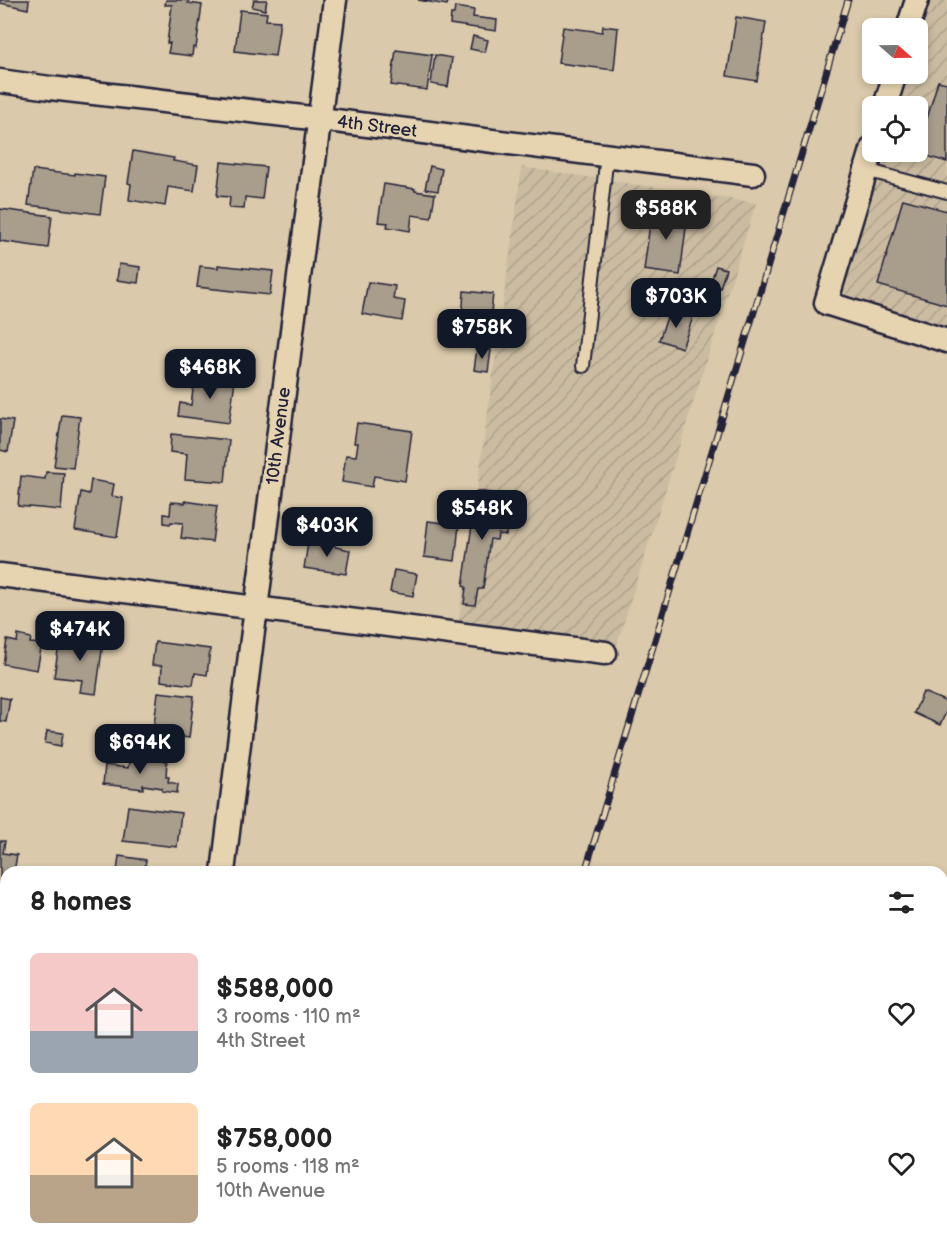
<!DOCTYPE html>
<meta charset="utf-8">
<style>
:root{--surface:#fff;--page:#f6f6f6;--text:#222;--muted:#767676;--accent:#111827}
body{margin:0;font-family:"Balsamiq Sans",sans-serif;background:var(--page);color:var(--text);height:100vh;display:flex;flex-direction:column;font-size:22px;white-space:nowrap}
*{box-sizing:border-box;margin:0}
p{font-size:20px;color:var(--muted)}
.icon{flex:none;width:33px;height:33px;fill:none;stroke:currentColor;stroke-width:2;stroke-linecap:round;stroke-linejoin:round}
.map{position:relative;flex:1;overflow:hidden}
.drawer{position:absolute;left:0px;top:866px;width:948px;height:386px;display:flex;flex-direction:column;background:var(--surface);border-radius:18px 18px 0 0;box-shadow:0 3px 9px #0003}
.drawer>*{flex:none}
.needle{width:39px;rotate:110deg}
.buttons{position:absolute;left:862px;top:18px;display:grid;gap:12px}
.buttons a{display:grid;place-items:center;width:66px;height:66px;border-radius:9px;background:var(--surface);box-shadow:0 3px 9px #0003;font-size:30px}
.price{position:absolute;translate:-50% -51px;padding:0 14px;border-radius:12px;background:var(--accent);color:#fff;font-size:20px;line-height:39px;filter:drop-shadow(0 2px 3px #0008)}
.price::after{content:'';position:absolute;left:50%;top:36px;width:18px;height:14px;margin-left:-9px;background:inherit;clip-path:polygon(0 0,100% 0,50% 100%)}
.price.active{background:#222;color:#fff}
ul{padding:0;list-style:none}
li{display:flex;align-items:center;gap:18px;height:150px;padding:0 30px}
li span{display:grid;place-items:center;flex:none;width:168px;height:120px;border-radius:9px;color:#555}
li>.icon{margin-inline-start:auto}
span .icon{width:72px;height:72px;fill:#fffc;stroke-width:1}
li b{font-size:26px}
h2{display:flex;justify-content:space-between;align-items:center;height:72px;padding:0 30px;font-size:26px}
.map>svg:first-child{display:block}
</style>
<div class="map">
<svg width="947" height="1250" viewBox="0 0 947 1250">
<defs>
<pattern id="industrial-furrows" width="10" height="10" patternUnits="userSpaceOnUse" patternTransform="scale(1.5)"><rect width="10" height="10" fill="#cbbca1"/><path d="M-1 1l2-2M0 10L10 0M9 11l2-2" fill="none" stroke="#aea18c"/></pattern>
</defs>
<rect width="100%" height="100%" fill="#dac9aa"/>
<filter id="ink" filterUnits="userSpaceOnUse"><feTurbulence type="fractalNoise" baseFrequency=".0167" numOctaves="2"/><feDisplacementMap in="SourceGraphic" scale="12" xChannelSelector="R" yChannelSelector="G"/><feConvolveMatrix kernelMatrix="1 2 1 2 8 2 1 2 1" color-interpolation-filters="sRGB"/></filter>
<g filter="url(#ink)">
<polygon fill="#cbbca1" points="636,1245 784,1245 782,1250 635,1250"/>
<g fill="url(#industrial-furrows)">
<polygon points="928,0 947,0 947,328 839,292 882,152 918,152 918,106 896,106 906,74 918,74 918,33"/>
<polygon points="522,167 756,203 616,647 458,625"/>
</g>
<g fill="#a99d8c" stroke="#22223b" stroke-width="1.5">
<polygon points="0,0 29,0 28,9 0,3"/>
<polygon points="166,0 189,0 188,3 202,5 196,48 193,47 192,56 168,53 170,43 167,43 172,5 165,5"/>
<polygon points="254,0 267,0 265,10 252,7"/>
<polygon points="418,0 448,0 447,5"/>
<polygon points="455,7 474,10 473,17 497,20 496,31 450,24 451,14 454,14"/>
<polygon points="240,10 267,13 266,20 280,21 275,56 235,51"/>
<polygon points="736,17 766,22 757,81 727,76"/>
<polygon points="603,26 618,28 614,70 558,63 563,27 602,32"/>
<polygon points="473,36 488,40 485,52 470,49"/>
<polygon points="396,50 432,55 427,90 391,85"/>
<polygon points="435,55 452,58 448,87 431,84"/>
<polygon points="938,81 947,83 947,162 917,153"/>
<polygon points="133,151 174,158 173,161 198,165 194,191 168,187 165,206 129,200 131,184 128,183"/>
<polygon points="221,162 266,167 262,199 245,197 244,209 229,208 230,197 217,196"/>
<polygon points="430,166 442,169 438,191 425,189"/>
<polygon points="33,170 75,175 75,173 105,177 100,214 28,205"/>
<polygon points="384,184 415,189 415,191 435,194 431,218 412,215 410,231 387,227 388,223 378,222"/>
<polygon points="903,199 947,211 947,305 878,285"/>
<polygon points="652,208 688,212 680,275 644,270"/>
<polygon points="0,209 52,216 48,248 0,241"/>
<polygon points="119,264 140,267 138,283 117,280"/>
<polygon points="218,265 273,271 270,295 197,287 200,266 218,268"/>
<polygon points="716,266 726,269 720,288 710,285"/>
<polygon points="368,282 395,286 393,299 405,301 402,321 362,314"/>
<polygon points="464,291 493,294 490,322 462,319"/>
<polygon points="670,309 693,317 682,348 659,340"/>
<polygon points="477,348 491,350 488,372 474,370"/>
<polygon points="195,375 235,381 229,423 178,416 180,403 191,405"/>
<polygon points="62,415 80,417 73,468 54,466"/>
<polygon points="0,419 13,421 8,452 0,450"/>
<polygon points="357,423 412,431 405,481 374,476 372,487 342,482 346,455 356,456 358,443 354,443"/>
<polygon points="171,434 229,440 225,482 185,479 187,454 170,452"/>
<polygon points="46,472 64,473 61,510 18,506 21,476 45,479"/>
<polygon points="91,480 114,484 112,496 123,498 117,537 75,530 81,492 89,494"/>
<polygon points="477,491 504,495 501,519 508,520 506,535 498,534 497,540 490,539 483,589 478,589 475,605 464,604 466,587 463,586"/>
<polygon points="185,501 217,506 212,542 181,538 183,523 171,522 170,524 164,523 164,514 170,515 171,502 185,503"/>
<polygon points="428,521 459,525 455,561 424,557"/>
<polygon points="321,540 331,542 336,547 350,550 346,574 304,568 308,543 315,544"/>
<polygon points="394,570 417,574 413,596 390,592"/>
<polygon points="18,635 31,638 30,643 42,644 37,670 3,664 7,640 17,642"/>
<polygon points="60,637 103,643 96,694 80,692 82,680 54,677"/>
<polygon points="155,642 210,649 207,675 195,673 193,685 161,681 162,666 152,665"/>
<polygon points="158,692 194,696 189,738 153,733"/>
<polygon points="923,692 947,702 947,710 940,725 914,713"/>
<polygon points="0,697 10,699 6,722 0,721"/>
<polygon points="47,731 63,733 61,746 45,743"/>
<polygon points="147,744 169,748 167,756 145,752"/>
<polygon points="130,757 167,761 166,777 169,777 168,782 178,784 177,793 162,791 162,788 143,785 143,789 103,784 105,765 128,768"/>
<polygon points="128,806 181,813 177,847 123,841"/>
<polygon points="0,841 5,841 3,853 17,855 14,872 6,872 6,899 0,899"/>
<polygon points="119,856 146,860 144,872 117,872"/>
<polygon points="947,1149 947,1189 942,1187 942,1165"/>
<polygon points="942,1204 947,1206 947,1250 938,1250 923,1245 942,1245"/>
<polygon points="680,1245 707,1245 721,1250 678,1250"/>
</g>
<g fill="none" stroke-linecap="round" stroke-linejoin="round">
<g stroke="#22223b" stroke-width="16">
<g id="service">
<polyline points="866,170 947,192"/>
<polyline points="583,366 607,155"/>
</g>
</g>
<g stroke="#22223b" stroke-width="27">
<g id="minor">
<polyline points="908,28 917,0"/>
<polyline points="0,81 50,88 320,119 753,174"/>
<polyline points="885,106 895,74"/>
<polyline points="873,147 826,303 947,341"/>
<polyline points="0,575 605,653"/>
<polyline points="223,872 252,639 335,0"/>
<polyline points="0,980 6,980"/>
<polyline points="174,1250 175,1245"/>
</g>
</g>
<g stroke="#22223b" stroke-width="33">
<g id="tertiary">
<polyline points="942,921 947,912"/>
<polyline points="801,1250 802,1245"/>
</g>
</g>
<use href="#service" stroke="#e6d4b1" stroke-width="12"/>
<use href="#minor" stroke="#e6d4b1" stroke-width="22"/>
<use href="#tertiary" stroke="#e6d4b1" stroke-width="28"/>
<g stroke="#22223b" stroke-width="7">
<g id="rail">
<polyline points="585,872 848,0"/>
<polyline points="471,1250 472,1245"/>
</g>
</g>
<use href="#rail" stroke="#e6d4b1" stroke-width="4.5" stroke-dasharray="14" stroke-linecap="butt"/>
</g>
</g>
<g text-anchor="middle" stroke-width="5" stroke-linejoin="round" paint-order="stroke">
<g font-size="18" fill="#22223b" stroke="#e6d4b1">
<text transform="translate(377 126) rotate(7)" y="6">4th Street</text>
<text transform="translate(278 436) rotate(-83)" y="6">10th Avenue</text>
</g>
</g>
</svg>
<div class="buttons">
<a><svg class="needle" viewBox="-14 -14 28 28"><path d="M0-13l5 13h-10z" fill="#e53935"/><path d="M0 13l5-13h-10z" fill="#767676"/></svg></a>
<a><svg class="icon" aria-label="locate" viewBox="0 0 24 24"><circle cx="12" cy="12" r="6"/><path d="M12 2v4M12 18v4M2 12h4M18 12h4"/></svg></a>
</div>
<b class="price active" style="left:666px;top:241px">$588K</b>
<b class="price" style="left:676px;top:329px">$703K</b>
<b class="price" style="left:482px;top:360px">$758K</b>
<b class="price" style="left:210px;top:400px">$468K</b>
<b class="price" style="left:482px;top:541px">$548K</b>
<b class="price" style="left:327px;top:558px">$403K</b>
<b class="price" style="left:80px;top:662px">$474K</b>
<b class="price" style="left:140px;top:775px">$694K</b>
<section class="drawer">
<h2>8 homes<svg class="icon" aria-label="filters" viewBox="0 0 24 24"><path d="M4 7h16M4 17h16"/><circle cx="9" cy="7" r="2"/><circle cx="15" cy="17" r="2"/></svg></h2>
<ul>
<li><span style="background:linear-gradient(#f6c9c9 65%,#9aa5b1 0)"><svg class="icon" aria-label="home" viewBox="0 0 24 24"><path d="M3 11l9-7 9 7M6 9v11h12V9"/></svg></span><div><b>$588,000</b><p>3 rooms · 110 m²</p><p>4th Street</p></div><svg class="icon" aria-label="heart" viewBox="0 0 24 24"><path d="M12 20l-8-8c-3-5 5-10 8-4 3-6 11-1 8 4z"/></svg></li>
<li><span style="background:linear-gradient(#ffd9b3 60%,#b9a48a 0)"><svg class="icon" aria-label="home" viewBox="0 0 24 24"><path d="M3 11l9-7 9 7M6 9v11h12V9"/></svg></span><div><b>$758,000</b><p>5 rooms · 118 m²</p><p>10th Avenue</p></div><svg class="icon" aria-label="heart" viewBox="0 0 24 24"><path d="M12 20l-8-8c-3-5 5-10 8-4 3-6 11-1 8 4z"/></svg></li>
</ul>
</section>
</div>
